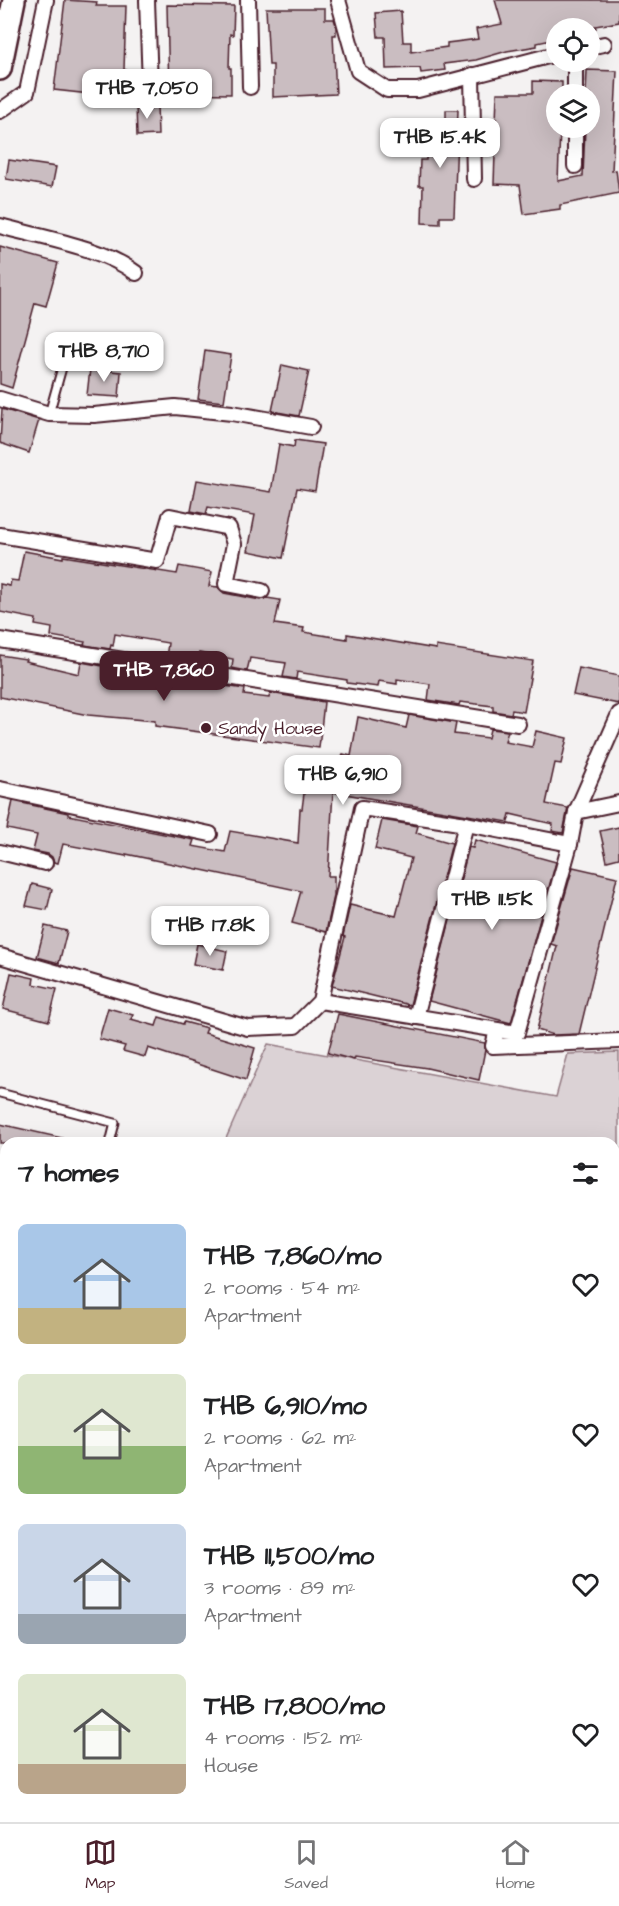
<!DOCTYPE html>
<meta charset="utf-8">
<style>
:root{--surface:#fff;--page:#f6f6f6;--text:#202124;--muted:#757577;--line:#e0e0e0;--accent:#4a1f2b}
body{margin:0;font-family:"Architects Daughter",sans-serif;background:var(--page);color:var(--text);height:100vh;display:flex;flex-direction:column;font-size:22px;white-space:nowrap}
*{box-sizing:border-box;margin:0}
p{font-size:20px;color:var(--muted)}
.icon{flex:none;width:33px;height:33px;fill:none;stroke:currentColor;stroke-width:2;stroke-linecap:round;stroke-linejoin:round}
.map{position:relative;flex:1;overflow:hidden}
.panel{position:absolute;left:0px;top:1137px;width:620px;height:686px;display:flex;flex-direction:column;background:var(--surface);border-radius:18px 18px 0 0;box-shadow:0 6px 24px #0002}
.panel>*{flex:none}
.controls{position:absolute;left:546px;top:18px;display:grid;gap:12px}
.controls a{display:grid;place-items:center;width:54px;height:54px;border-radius:50%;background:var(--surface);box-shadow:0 6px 24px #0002;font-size:30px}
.price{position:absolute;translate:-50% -51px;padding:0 14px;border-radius:12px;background:#fff;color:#222;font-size:20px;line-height:39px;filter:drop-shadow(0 2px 3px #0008)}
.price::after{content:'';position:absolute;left:50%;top:36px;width:18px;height:14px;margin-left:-9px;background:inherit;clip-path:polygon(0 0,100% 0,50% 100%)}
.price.on{background:var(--accent);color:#fff}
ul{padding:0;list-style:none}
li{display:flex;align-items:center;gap:18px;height:150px;padding:0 18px}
li span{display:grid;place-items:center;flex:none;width:168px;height:120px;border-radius:9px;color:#555}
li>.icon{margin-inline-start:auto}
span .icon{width:72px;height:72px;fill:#fffc;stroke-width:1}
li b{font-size:26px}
h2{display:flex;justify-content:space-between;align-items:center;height:72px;padding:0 18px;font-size:26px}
.tab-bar{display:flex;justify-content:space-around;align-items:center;height:84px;border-top:2px solid var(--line);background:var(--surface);font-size:16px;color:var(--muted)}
.tab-bar a{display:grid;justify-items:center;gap:3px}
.tab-bar .on{color:var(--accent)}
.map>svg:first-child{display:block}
</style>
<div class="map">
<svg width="619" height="1822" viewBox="0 0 619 1822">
<rect width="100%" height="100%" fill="#f4f2f2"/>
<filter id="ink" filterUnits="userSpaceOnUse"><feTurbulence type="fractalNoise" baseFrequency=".0167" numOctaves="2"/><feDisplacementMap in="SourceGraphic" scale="12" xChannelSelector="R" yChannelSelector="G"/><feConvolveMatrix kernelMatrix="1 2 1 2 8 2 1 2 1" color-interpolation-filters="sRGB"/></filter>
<g filter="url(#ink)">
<g fill="#dbd2d5" stroke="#927880" stroke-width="1.5">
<polygon points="268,1044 556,1097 568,1054 619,1052 619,1791 614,1791 614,1143 224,1143"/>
<polygon points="6,1266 6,1773 0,1773 0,1282"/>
</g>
<g fill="#cabdc1" stroke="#4a1f2b" stroke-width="1.5">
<polygon points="65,0 97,2 96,6 126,6 124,70 137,70 137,95 99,95 54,90"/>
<polygon points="495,0 619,0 619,22 595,26 596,28 556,28 556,39 537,43 537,46 507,51 476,60 444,64 445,70 421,73 420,68 386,69 385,37 378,37 376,13 401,11 403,42 411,42 411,52 447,47 447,43 478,39 476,29 502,24"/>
<polygon points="167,5 234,6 233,35 230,34 229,68 231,68 231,94 169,93"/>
<polygon points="266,8 325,8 325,19 334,19 336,25 336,35 333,35 336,94 273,97 273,65 269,65"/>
<polygon points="587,70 617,71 612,171 616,170 619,193 560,205 560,209 524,214 520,185 494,184 497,93 533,93 533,81 562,82 562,94 556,94 556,128 560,128 558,181 583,176 585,128 590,128 590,94 586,94"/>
<polygon points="136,105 157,105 158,135 137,136"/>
<polygon points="446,110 458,110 454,217 440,217 440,224 422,223 423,186 419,186 420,160 426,160 427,120 446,120"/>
<polygon points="9,160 56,167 52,187 6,179"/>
<polygon points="0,247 58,263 46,306 35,303 12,388 0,384"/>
<polygon points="205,351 231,355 224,402 198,399"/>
<polygon points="282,365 309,371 299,416 272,411"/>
<polygon points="90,369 121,372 119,397 87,395"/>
<polygon points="2,409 39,420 29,453 0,443"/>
<polygon points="295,440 323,444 315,491 297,488 283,558 248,551 255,515 208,507 206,514 191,511 197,480 271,492 279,444 294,447"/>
<polygon points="24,551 63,558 63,556 177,574 179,566 212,572 209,586 218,587 224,593 260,600 267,598 280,600 275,624 304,628 303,632 347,639 347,634 436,649 436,646 533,661 524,712 512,710 511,714 493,711 493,706 460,702 459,705 428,700 430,684 397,679 397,684 379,681 378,687 347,683 347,680 297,672 296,679 283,677 286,663 250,658 247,671 232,668 233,659 199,653 198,663 166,658 168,643 115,634 113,646 111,645 110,649 84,645 85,642 51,636 52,628 35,625 36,619 0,612 0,584 10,586 11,580 18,581"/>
<polygon points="0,655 26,659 25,661 79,674 81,662 108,667 107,669 245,689 244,695 269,698 270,693 324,702 319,748 155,726 155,721 88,715 0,697"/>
<polygon points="579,668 619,676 619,704 573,695"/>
<polygon points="409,715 456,723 454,734 488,738 490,729 508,731 505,742 532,747 536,731 567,738 561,764 555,763 546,804 568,808 563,833 552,831 553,824 510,814 508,822 333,792 328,876 334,876 334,896 326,932 292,923 301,891 126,854 126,856 63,844 58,863 54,862 52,857 48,854 33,851 37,835 7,829 13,801 68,813 68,815 194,840 192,846 225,852 230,831 298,843 300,809 302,809 308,762 340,766 343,754 351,756 358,717 406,728"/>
<polygon points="382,820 418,826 416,833 452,843 410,1005 332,986 345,937 343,936 350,905 396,916 411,858 375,849"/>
<polygon points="619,827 619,858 607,861 600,831"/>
<polygon points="475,840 556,862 511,1023 429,1001 469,847 473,848"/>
<polygon points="573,867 617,877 579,1034 554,1035 537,1030 557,946 551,944"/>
<polygon points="32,884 52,889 47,910 26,906"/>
<polygon points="45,926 67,931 59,963 37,957"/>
<polygon points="197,944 227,951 223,970 193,964"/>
<polygon points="11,973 34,978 33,984 57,989 49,1021 3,1009"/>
<polygon points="108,1008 133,1015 131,1019 156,1026 159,1017 183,1024 184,1022 207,1028 205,1033 255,1048 246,1080 148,1048 145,1057 123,1051 125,1046 99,1039"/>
<polygon points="338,1014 485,1043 485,1050 479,1080 427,1068 355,1057 354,1060 328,1053"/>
<polygon points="0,1124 62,1138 61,1143 0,1143"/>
</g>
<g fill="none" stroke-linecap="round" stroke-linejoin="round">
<g stroke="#4a1f2b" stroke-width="11">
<g id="service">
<polyline points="49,414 63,364"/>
<polyline points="0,1093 115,1123 110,1143"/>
<polyline points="0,1212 6,1213"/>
</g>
</g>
<g stroke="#4a1f2b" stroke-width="18">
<g id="minor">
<polyline points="147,0 150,86"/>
<polyline points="248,0 250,87"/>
<polyline points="338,0 358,71 387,90 418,90 556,54"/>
<polyline points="590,47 604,44"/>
<polyline points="575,62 575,94"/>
<polyline points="472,75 474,179"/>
<polyline points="0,111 27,92 46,0"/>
<polyline points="575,128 575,166"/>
<path d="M 0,226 C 43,238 101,247 136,273"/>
<polyline points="0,399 49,414 94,415 175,407 232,413 311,427"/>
<polyline points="0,535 157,561 170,516 229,528 234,544 226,584 262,591"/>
<polyline points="0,640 518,724"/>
<polyline points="0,789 210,834"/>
<polyline points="576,812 619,803"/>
<polyline points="0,852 45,863"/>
<polyline points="0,956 248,1028 295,1026 320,1001 362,808 466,824 570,844"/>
<polyline points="320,1001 517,1033 570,844 576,812 619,714"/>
<polyline points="416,1017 466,824"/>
<polyline points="497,1030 493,1046 619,1041"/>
<polyline points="614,1409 619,1408"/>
<polyline points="0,1555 6,1553"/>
<polyline points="105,1822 108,1816"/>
</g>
</g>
<g stroke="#4a1f2b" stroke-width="26">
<polyline id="primary" points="0,69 14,0"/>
</g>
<use href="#service" stroke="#fff" stroke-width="7"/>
<use href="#minor" stroke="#fff" stroke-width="14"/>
<use href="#primary" stroke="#fff" stroke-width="21"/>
</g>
</g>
<circle fill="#4a1f2b" stroke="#fff" stroke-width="2" cx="206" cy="728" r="6"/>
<g text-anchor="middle" stroke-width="5" stroke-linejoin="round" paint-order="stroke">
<g font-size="18" fill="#4a1f2b" stroke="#fff" text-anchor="start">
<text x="218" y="734">Sandy House</text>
</g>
</g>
</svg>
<div class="controls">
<a><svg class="icon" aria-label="locate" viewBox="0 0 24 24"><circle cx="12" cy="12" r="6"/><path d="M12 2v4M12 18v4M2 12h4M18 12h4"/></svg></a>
<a><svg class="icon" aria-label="layers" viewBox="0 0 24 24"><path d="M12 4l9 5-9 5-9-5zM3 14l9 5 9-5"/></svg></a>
</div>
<b class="price" style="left:147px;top:120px">THB 7,050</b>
<b class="price" style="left:440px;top:169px">THB 15.4K</b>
<b class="price" style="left:104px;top:383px">THB 8,710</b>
<b class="price on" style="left:164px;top:702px">THB 7,860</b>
<b class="price" style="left:343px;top:806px">THB 6,910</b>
<b class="price" style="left:492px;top:931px">THB 11.5K</b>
<b class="price" style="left:210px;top:957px">THB 17.8K</b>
<section class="panel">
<h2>7 homes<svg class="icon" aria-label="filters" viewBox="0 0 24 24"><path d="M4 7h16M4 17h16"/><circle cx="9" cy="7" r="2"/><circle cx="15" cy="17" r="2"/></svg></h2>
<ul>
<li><span style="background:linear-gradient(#a9c7e8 70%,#c2b280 0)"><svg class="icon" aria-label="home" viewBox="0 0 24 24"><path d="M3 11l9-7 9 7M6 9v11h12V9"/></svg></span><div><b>THB 7,860/mo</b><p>2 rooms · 54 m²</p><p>Apartment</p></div><svg class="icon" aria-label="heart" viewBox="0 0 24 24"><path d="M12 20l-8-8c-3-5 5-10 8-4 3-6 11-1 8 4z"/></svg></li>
<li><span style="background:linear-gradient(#dfe7d0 60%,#8fb573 0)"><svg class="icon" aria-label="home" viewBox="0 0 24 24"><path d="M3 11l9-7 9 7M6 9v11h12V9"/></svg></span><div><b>THB 6,910/mo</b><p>2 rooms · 62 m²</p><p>Apartment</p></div><svg class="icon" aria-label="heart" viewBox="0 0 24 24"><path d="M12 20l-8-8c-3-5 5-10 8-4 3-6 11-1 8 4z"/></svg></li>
<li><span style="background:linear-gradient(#c9d6e8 75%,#9aa5b1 0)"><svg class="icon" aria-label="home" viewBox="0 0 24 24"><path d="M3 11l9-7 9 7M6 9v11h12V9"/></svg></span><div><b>THB 11,500/mo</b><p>3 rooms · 89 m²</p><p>Apartment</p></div><svg class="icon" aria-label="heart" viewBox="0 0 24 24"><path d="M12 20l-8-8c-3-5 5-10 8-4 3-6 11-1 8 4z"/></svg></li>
<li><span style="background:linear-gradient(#dfe7d0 75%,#b9a48a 0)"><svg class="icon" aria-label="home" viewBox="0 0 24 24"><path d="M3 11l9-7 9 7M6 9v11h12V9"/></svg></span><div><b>THB 17,800/mo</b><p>4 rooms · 152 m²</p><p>House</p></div><svg class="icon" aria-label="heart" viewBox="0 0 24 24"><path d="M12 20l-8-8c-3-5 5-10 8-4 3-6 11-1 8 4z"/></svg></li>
</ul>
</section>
</div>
<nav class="tab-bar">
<a class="on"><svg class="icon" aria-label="map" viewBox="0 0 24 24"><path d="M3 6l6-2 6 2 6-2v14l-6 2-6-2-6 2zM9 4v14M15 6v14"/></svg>Map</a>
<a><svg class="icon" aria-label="saved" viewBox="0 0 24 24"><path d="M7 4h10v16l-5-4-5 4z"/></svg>Saved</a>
<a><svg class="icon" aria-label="home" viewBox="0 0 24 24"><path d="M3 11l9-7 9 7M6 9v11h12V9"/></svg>Home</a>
</nav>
